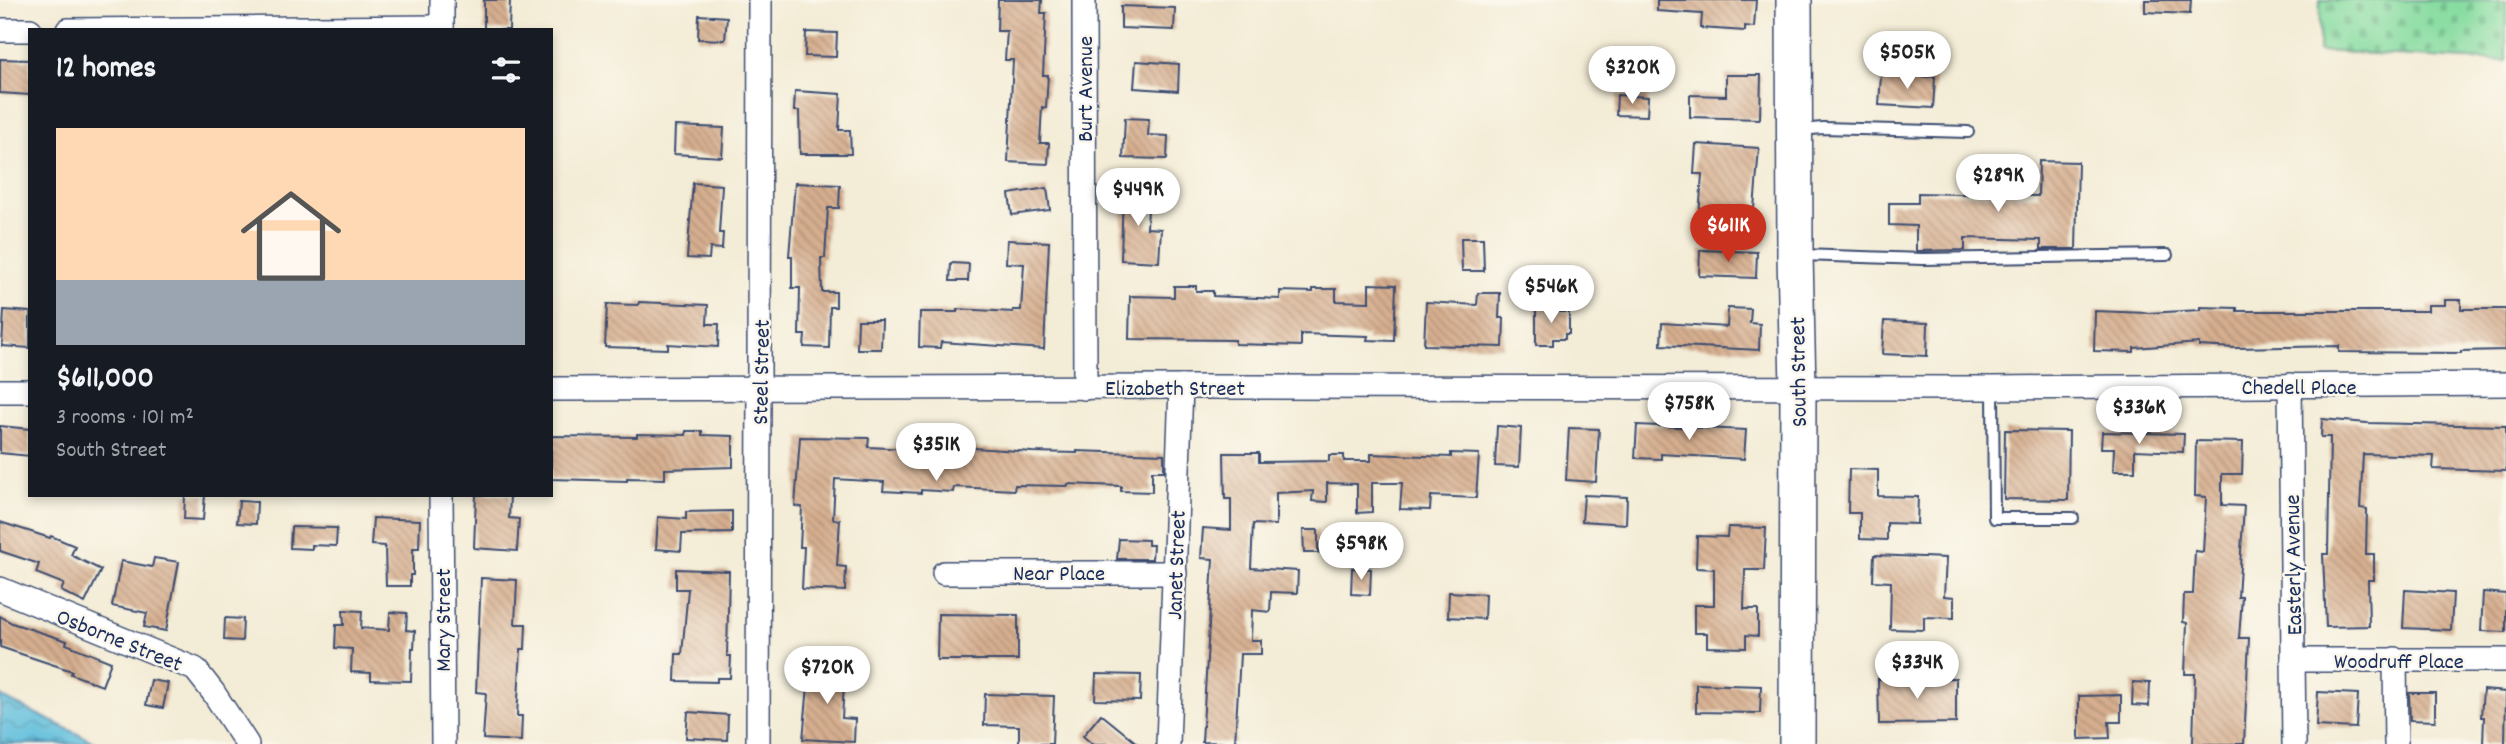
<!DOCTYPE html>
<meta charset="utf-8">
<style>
:root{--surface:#171b24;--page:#242831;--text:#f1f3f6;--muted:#9ea1a6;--accent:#c8321e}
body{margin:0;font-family:Dekko,sans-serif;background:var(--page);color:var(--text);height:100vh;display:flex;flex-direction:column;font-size:26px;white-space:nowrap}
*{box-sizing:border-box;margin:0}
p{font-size:23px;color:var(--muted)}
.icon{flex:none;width:38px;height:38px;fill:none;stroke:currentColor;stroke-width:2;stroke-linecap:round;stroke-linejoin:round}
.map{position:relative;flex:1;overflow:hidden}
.details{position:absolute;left:28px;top:28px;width:525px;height:469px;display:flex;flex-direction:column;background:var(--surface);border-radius:0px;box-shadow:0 4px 10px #0003}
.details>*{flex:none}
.price{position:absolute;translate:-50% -60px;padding:0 16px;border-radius:24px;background:#fff;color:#222;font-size:23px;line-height:46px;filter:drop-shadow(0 2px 4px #0008)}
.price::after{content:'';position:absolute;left:50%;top:42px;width:21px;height:16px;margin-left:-10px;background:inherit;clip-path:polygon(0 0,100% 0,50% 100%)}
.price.selected{background:var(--accent);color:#fff}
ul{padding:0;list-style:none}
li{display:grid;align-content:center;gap:14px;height:371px;padding:0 28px}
li span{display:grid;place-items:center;height:217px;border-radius:0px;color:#555}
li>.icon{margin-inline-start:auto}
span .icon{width:126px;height:126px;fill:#fffc;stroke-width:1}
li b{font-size:30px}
h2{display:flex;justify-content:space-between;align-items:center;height:84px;padding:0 28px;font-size:30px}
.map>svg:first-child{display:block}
</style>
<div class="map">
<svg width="2506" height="744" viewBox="0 0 2506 744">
<defs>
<pattern id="cemetery-stones" width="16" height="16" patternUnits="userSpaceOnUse" patternTransform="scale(1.75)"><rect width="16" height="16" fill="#84db9f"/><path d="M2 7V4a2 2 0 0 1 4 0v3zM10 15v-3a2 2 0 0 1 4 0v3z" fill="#71bc8b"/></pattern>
<pattern id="water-waves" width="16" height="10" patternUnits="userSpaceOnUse" patternTransform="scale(1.75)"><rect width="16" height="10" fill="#5ebedc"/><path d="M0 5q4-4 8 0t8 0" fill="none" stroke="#4d9bb6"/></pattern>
<pattern id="building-back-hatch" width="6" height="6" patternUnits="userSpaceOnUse" patternTransform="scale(1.75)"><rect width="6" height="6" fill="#d7af8f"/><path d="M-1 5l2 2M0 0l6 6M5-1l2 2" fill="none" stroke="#ae8f78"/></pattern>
</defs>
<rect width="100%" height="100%" fill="#fbf7ec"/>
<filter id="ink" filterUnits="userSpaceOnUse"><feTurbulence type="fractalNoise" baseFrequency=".0143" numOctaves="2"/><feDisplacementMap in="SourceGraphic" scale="14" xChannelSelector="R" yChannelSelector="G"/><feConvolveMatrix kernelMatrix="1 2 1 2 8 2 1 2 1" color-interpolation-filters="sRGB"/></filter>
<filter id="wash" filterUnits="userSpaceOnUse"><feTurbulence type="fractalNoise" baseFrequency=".00686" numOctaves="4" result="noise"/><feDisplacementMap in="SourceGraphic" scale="28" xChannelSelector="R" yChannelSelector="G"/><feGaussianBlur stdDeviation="1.57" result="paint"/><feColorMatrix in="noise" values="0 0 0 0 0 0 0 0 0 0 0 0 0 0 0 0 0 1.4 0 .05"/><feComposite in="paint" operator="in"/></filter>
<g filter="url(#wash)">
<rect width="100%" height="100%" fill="#f3ecd6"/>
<polygon fill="url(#cemetery-stones)" stroke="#50857e" stroke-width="2" points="2320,0 2506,0 2506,61 2319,51"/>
<polygon fill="url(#water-waves)" stroke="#3c769d" stroke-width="2" points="0,696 98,744 0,744"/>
<g id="blocks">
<g fill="url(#building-back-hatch)">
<polygon points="484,0 510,0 509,30 484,30"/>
<polygon points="998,0 1042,0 1041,13 1046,13 1043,75 1048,75 1046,108 1042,107 1040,143 1049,143 1048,164 1008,162 1013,60 1005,60 1007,31 997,31"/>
<polygon points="1657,0 1756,0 1754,27 1745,26 1745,31 1701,28 1702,14 1657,11"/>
<polygon points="2145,0 2191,0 2190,14 2145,12"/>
<polygon points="1121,6 1175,8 1174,30 1121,28"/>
<polygon points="699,15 727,17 725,40 698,39"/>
<polygon points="806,32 837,33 836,57 805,56"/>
<polygon points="0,59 30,60 30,95 0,93"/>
<polygon points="1136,61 1179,64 1178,91 1134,88"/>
<polygon points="1726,75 1761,75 1760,119 1690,117 1690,95 1726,96"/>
<polygon points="1881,75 1935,77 1933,108 1879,105"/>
<polygon points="795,91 841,94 839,130 850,130 851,154 800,154 799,111 794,111"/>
<polygon points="1617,95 1648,97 1647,116 1616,115"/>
<polygon points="1125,118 1149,119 1148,135 1168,136 1167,159 1123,158"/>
<polygon points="675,126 724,128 722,157 674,154"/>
<polygon points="1696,144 1759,148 1753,221 1699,218 1702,174 1694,174"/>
<polygon points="2039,161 2078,162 2076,249 2041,249 2041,240 1965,238 1965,250 1916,251 1916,226 1889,225 1889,203 1918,203 1918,193 2038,196"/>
<polygon points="693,183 722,185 719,233 723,233 722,249 710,248 709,259 687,258"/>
<polygon points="795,183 840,185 839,208 828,208 825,258 821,258 822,292 836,292 836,307 830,307 829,348 804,347 805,335 799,335 800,288 792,288 792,256 789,256"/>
<polygon points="1047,188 1050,210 1012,215 1009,194"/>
<polygon points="1123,188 1149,189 1147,228 1161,229 1159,262 1121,260"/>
<polygon points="1461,238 1483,238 1484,271 1462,271"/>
<polygon points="1007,240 1049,242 1044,349 941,342 940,348 919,347 920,312 957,312 957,309 1013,312 1013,310 1021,310 1024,264 1006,263"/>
<polygon points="1700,250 1757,252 1756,278 1699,276"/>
<polygon points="951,263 969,264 968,281 950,281"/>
<polygon points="1369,284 1396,285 1394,341 1367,340 1368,336 1301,334 1301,346 1235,344 1235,340 1129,339 1130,296 1174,297 1174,286 1196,286 1196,291 1213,291 1213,296 1280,299 1280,291 1313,292 1313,289 1336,289 1336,301 1369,302"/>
<polygon points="1478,293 1500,293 1499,318 1504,318 1503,347 1424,345 1426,302 1477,305"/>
<polygon points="2445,300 2461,300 2461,309 2506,309 2506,350 2461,351 2461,353 2339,352 2339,346 2236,348 2199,346 2199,343 2134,348 2134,352 2094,351 2095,311 2148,313 2200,310 2200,307 2237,308 2237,311 2428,311 2428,305 2445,305"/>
<polygon points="639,302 708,305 707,324 719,324 718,347 668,344 668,349 605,347 607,304 638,305"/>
<polygon points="1536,307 1556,307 1556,312 1569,312 1569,334 1565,334 1565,339 1553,339 1553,345 1536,345"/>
<polygon points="1728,308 1751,309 1750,323 1760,324 1759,350 1661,345 1662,323 1727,327"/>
<polygon points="4,310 30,312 30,348 2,346"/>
<polygon points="858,320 882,320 881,349 857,349"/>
<polygon points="1884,321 1928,323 1927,356 1882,354"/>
<polygon points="2322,419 2367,423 2506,426 2506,471 2433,469 2434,456 2363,454 2360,508 2367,509 2366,554 2374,554 2374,580 2368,580 2369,626 2326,627 2323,554 2328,554 2330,437 2321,437"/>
<polygon points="1637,425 1746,430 1744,459 1661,454 1661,459 1635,458"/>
<polygon points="0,426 30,429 30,456 0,453"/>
<polygon points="1497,426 1521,428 1519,467 1495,466"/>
<polygon points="1569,428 1599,429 1596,482 1566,480"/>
<polygon points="2005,430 2069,431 2068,500 2004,499"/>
<polygon points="686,431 702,431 702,435 733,436 733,467 665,469 665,479 627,478 627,481 551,479 551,436 637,437 637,434 686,435"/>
<polygon points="2102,432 2184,434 2183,452 2135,450 2135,471 2113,471 2114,448 2101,448"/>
<polygon points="800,437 869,438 868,447 929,450 929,445 1032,452 1077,453 1077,451 1164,454 1164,471 1152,471 1152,492 1121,491 1121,486 1068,484 1068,486 1015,485 1014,490 954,487 953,492 921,490 921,493 883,491 884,482 835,479 833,519 840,520 837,566 846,567 845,591 802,589 804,547 800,547 802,507 795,506"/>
<polygon points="2196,441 2243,442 2242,474 2222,474 2222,505 2244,506 2238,597 2242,597 2239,638 2249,638 2244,744 2193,744 2195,674 2185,674 2187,623 2183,622 2184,594 2193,594 2195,551 2203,552 2206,497 2195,496"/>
<polygon points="1224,453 1259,453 1259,462 1329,461 1329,455 1344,455 1344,461 1371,461 1371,454 1451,457 1451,453 1479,454 1476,498 1431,496 1430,510 1400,509 1402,483 1372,483 1372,512 1357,513 1357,484 1327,483 1327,502 1312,501 1313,491 1276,493 1276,525 1253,524 1251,568 1298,571 1297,593 1271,592 1270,612 1252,610 1251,640 1261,640 1261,654 1240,654 1235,743 1202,742 1213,559 1201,558 1203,528 1231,530 1231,499 1225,499"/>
<polygon points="1849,469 1878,470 1878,496 1918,497 1917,524 1887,523 1887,540 1860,539 1860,513 1848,513"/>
<polygon points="185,495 205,495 203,520 184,519"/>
<polygon points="476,495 510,495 509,518 519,519 517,551 474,548"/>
<polygon points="1584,495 1627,497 1626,524 1582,521"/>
<polygon points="239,501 257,502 256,524 237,523"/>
<polygon points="732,511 732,533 682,534 681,551 656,549 658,517 686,519 686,512"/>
<polygon points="373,518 420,520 419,548 413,548 413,575 410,575 410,586 386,586 385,546 371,545"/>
<polygon points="0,522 50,538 51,536 75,546 71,555 101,570 85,603 61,591 64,584 36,573 39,564 0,551"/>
<polygon points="291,527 337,528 336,546 312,545 312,549 290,548"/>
<polygon points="1728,527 1766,528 1764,570 1745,570 1744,609 1758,609 1758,636 1746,635 1746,648 1707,647 1707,633 1694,633 1694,605 1714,605 1714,569 1696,568 1697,536 1727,537"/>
<polygon points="1303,530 1318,530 1318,553 1304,553"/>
<polygon points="1119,539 1148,540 1148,545 1153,545 1152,559 1117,559"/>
<polygon points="1874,555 1946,558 1944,596 1954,597 1954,618 1924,617 1924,630 1890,629 1891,582 1873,581"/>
<polygon points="154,558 179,562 166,631 144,627 147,613 112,606 121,561 152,567"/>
<polygon points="1352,568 1371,569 1370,595 1351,594"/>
<polygon points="676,569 729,571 727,656 731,656 730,678 717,678 717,682 675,681 676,654 682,654 688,589 676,589"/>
<polygon points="481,578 517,580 515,624 526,624 525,649 521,649 517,716 522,716 521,741 483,739 486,693 476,692"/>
<polygon points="2405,590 2453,593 2451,630 2403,628"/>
<polygon points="1449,592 1485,594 1484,619 1448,617"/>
<polygon points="2483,592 2506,594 2506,632 2481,631"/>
<polygon points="343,610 362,611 361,628 389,630 390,612 407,613 406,630 415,631 414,648 412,648 411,681 371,680 371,673 351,672 352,649 335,648 336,625 344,625"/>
<polygon points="938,614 1018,615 1018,660 937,660"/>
<polygon points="0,616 12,623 67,641 66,644 111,662 102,686 71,674 72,671 0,647"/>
<polygon points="225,618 243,619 242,641 224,640"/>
<polygon points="810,665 845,667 842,718 855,719 854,742 803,739"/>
<polygon points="1096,674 1141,675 1140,701 1095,700"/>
<polygon points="1956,678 1956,723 1879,724 1878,679"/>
<polygon points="151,680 168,683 163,708 146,705"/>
<polygon points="2133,682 2150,683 2149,706 2132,705"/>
<polygon points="1696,684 1761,686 1760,713 1696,712"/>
<polygon points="2483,690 2506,692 2505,744 2483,744 2484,717 2481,717"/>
<polygon points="2318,692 2358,694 2356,728 2316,726"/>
<polygon points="2409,693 2435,693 2435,721 2410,720"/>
<polygon points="985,694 1054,696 1052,744 1019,744 1019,726 984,725"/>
<polygon points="2121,695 2121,722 2109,722 2110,738 2079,739 2079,696"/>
<polygon points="688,712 728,715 727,740 686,738"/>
<polygon points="1101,714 1138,744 1092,744 1083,736"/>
</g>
</g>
</g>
<g filter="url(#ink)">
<use href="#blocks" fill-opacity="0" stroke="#3b4b70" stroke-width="2"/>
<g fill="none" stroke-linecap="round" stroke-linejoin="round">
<g stroke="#3b4b70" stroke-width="14">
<g id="lane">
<polyline points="1800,130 1823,128 1968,132"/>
<polyline points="1801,255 1923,259 2167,255"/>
<polyline points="1993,388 1994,518 2073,518"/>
</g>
</g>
<g stroke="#3b4b70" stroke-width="26">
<g id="street">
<polyline points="1084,0 1085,388"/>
<polyline points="0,30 30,30"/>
<polyline points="68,30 442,27"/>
<polyline points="442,30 442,0"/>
<polyline points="2290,385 2294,744"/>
<polyline points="551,389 1181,387 1993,388 2506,384"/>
<polyline points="0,391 30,391"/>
<polyline points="441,495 443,744"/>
<polyline points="944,573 1175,573"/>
<polyline points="0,589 195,669 213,692 247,744"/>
<polyline points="2395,659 2396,744"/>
<polyline points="2293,660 2506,660"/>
<polyline points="758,744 760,0"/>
<polyline points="1168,744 1181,387"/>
</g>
</g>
<g stroke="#3b4b70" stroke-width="38">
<polyline id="primary" points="1794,0 1795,255 1798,388 1797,744"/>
</g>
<use href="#lane" stroke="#fff" stroke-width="10"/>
<use href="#street" stroke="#fff" stroke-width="23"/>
<use href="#primary" stroke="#fff" stroke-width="35"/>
</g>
</g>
<g text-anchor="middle" stroke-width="5" stroke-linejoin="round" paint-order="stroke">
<g font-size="23" fill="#1b2f5e" stroke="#fbf7ec">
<text transform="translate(1084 89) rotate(-90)" y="8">Burt Avenue</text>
<text transform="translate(760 372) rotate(-89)" y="8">Steel Street</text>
<text transform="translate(1797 372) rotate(-91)" y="8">South Street</text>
<text x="2299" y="394">Chedell Place</text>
<text x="1175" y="395">Elizabeth Street</text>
<text transform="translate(1175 565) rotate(-88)" y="8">Janet Street</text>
<text transform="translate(2292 565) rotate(-91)" y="8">Easterly Avenue</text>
<text x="1059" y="580">Near Place</text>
<text transform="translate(442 620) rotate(-90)" y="8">Mary Street</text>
<text transform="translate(120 639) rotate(22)" y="8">Osborne Street</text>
<text x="2399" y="668">Woodruff Place</text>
</g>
</g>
</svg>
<b class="price" style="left:1907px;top:91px">$505K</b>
<b class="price" style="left:1632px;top:106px">$320K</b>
<b class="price" style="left:1998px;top:214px">$289K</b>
<b class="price" style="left:1138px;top:228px">$449K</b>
<b class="price selected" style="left:1728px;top:264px">$611K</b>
<b class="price" style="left:1551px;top:325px">$546K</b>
<b class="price" style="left:1689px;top:442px">$758K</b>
<b class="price" style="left:2139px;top:446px">$336K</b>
<b class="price" style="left:936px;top:483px">$351K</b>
<b class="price" style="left:1361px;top:582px">$598K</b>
<b class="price" style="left:1917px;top:701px">$334K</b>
<b class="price" style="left:827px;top:706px">$720K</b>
<section class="details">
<h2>12 homes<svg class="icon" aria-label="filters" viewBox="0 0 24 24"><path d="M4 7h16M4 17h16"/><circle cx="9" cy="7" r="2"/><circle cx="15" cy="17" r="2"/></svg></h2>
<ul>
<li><span style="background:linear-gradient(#ffd9b3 70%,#9aa5b1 0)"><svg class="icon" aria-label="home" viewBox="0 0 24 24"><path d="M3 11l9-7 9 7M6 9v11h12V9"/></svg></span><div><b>$611,000</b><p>3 rooms · 101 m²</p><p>South Street</p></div></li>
</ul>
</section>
</div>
